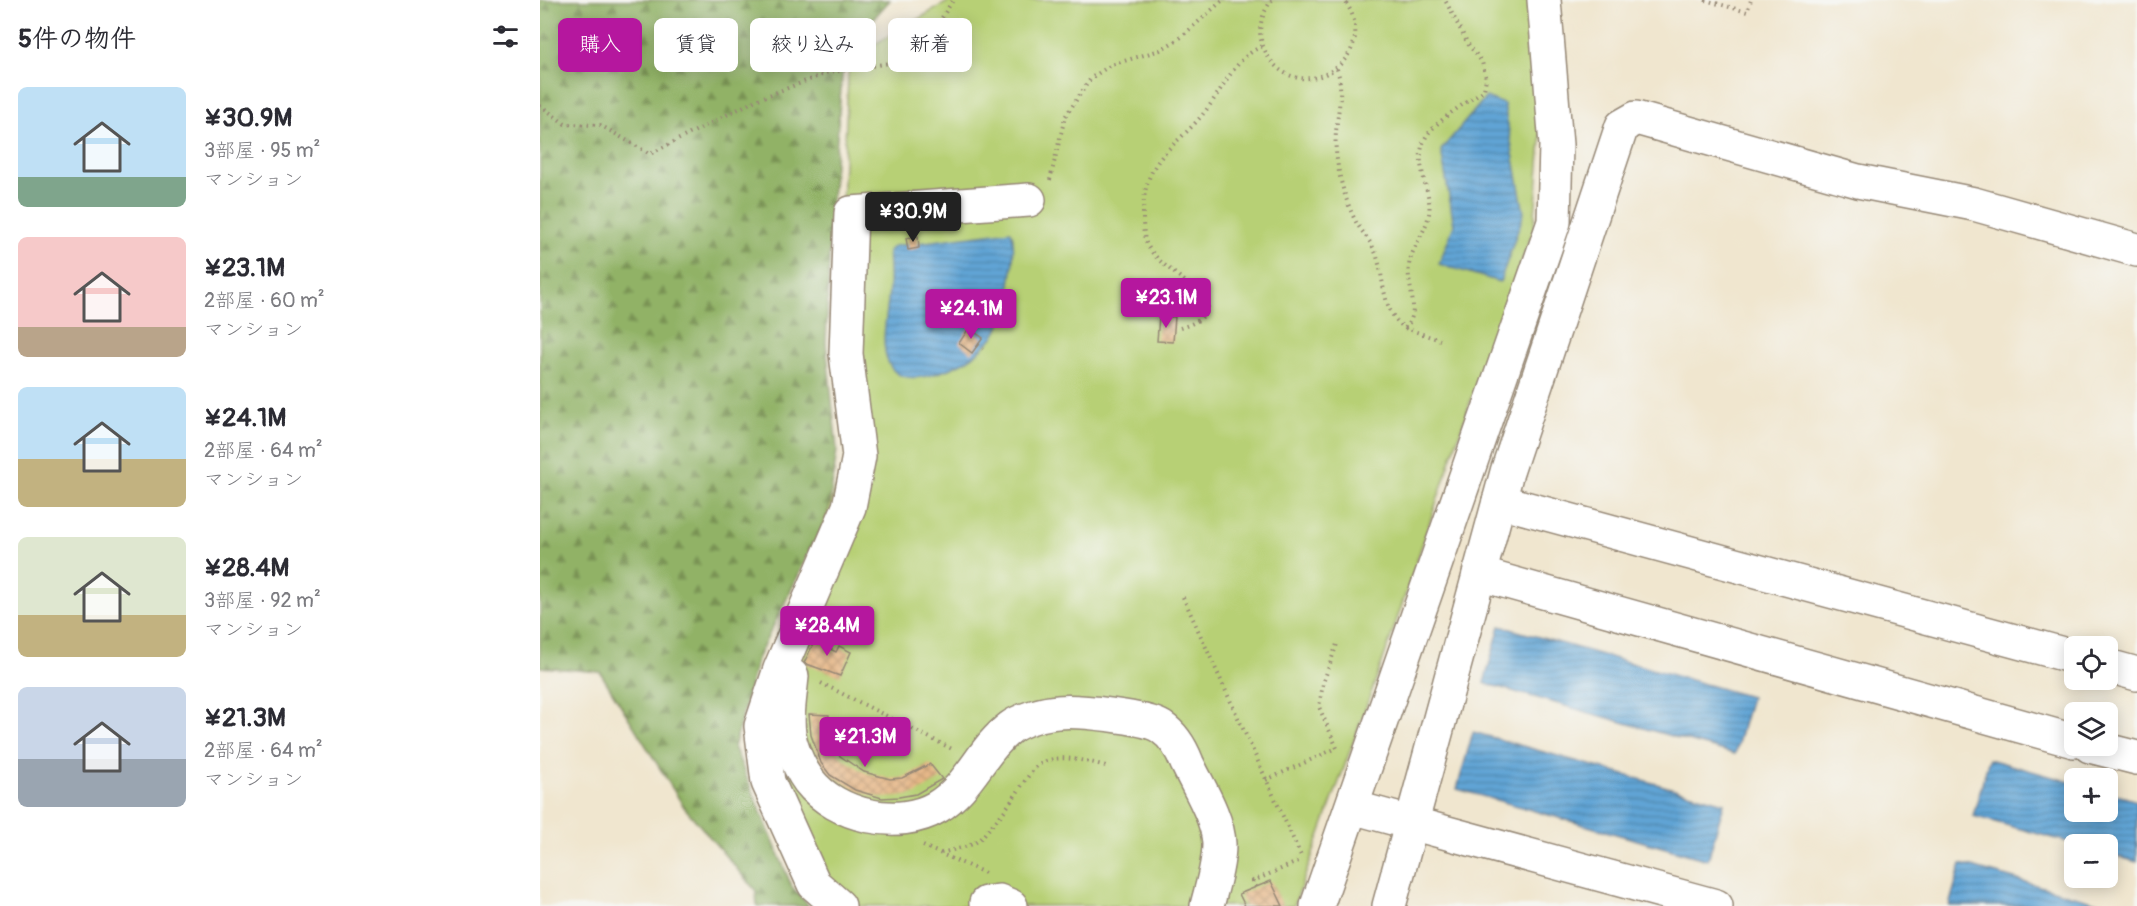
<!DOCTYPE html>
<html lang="ja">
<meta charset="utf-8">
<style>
:root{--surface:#fff;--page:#f2f2f3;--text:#2b2b33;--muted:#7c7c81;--accent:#b5179e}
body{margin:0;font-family:Pangolin,"Klee One",sans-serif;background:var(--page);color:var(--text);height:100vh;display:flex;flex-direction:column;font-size:22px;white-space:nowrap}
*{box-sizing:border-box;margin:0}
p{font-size:20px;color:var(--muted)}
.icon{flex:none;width:33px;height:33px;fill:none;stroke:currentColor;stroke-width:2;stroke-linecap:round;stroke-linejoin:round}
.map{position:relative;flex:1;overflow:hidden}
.side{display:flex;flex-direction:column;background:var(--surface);width:540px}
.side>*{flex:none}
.hud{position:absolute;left:18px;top:18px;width:570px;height:54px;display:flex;gap:12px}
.buttons{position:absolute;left:1524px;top:636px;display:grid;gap:12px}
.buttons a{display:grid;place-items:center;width:54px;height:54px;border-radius:9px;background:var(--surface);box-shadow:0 3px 15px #0003;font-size:30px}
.price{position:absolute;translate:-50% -51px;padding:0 14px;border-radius:6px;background:var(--accent);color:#fff;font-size:20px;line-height:39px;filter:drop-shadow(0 2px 3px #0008)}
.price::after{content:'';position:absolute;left:50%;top:36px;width:18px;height:14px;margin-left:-9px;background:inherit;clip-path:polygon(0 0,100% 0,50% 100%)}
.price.on{background:#222;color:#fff}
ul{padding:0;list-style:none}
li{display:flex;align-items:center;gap:18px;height:150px;padding:0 18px}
li span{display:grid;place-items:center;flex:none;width:168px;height:120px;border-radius:9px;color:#555}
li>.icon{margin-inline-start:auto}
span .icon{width:72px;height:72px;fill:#fffc;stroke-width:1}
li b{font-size:26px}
h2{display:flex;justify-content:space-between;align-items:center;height:72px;padding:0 18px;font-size:26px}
.pill{padding:0 21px;border-radius:9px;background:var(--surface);box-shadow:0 3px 15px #0003;font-size:21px;line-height:54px}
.pill.on{background:var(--accent);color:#fff}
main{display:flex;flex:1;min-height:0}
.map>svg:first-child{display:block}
</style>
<main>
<section class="side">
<h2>5件の物件<svg class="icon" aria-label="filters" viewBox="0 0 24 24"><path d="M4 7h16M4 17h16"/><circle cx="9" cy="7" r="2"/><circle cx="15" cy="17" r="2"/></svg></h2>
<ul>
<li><span style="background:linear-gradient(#bfe0f5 75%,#7fa58c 0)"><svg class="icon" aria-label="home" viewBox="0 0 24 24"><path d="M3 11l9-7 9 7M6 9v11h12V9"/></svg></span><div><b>¥30.9M</b><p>3部屋 · 95 m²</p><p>マンション</p></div></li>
<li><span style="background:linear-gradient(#f6c9c9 75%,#b9a48a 0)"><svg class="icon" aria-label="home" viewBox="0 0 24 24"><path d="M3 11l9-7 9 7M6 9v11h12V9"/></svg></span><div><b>¥23.1M</b><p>2部屋 · 60 m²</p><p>マンション</p></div></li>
<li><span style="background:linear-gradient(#bfe0f5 60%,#c2b280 0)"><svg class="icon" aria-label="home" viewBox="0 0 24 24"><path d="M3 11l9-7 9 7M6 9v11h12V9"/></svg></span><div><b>¥24.1M</b><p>2部屋 · 64 m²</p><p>マンション</p></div></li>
<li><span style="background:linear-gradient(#dfe7d0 65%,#c2b280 0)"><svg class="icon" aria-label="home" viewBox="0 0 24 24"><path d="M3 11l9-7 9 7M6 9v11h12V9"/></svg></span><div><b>¥28.4M</b><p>3部屋 · 92 m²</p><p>マンション</p></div></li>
<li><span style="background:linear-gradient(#c9d6e8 60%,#9aa5b1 0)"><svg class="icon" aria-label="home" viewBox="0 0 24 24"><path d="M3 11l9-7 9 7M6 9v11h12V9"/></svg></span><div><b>¥21.3M</b><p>2部屋 · 64 m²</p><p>マンション</p></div></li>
</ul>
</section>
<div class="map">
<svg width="1597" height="906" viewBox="0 0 1597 906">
<defs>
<pattern id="forest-firs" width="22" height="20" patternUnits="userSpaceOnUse" patternTransform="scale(1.5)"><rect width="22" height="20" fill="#91b266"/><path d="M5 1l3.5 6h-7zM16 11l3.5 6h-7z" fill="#789153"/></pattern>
<pattern id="water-rules" width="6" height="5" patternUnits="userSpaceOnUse" patternTransform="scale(1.5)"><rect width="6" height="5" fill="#60a4d5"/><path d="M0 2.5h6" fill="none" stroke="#5086ac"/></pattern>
<pattern id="building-cross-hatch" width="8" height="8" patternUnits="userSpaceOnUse" patternTransform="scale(1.5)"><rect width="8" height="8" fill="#e5b482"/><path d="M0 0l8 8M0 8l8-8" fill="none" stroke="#bb936a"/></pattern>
</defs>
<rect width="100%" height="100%" fill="#f6f6f2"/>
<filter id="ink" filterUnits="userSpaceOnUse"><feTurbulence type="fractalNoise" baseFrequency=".0167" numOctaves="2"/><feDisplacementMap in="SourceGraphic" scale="12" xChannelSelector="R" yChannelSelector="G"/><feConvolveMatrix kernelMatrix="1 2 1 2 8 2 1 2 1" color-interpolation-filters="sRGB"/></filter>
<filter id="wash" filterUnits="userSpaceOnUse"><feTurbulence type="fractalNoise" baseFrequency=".008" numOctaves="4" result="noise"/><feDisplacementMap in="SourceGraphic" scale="24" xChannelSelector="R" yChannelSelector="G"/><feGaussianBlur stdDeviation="1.35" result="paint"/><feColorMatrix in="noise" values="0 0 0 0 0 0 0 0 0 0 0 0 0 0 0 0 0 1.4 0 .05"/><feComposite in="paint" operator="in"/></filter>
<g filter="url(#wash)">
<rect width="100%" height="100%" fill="#f0e6cf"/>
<polygon fill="url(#forest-firs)" stroke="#666e42" stroke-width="1.5" points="0,0 350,0 304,52 291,211 286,343 297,450 288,515 217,659 194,747 252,887 269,906 217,906 216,891 144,807 60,672 0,667"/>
<polygon fill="#b7d075" stroke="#797d4a" stroke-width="1.5" points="411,0 989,0 1001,140 994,228 943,364 848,646 754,906 287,906 218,786 242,642 307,458 295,350 309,59"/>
<g fill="url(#water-rules)" stroke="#4e677a" stroke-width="1.5">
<polygon points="946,97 964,104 984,213 960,282 899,264 914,225 901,150"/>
<path d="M 471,231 C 479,248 466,323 454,336 C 447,344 436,355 427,360 C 407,371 362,391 349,364 C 338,341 349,312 349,287 C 350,275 349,263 348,251 L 354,246 Z"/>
<polygon points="960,626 1211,697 1195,754 944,683"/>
<polygon points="933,732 1184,803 1168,860 917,789"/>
<polygon points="1449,759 1534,783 1534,812 1568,812 1568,792 1597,801 1597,862 1568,854 1568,844 1535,844 1433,816"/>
<polygon points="1421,864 1570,906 1409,906"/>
</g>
<g id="blocks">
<g fill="url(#building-cross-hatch)">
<polygon points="378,236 379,248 368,250 366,238"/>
<polygon points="619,316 635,317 633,342 617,341"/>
<polygon points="429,328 443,338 432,353 419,343"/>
<polygon points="277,636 293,643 290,649 296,652 299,646 311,652 300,676 264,663"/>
<polygon points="269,714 289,715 289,729 300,756 324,772 350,779 362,778 390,764 402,779 376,794 359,797 342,798 315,790 290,775 281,763 271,735"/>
<polygon points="731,881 743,906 705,906 699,894"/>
</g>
</g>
</g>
<g filter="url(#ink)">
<use href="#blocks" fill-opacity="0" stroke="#968876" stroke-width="1.5"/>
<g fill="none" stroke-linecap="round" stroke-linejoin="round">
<g stroke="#968876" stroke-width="36">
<g id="minor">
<polyline points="959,501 1534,657"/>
<polyline points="939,574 1534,741"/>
<polyline points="1568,666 1597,674"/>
<path d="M 249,675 L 252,676 C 250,699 245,722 251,744 C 255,757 261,770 269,781 C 296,816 359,830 397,807 C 430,787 441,750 471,727 C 482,719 504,713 518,712 C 537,710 606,717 621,727 C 633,735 642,750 647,763 C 658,787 678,817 679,844 C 679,865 672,886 667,906"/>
<polyline points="1550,746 1597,758"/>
<polyline points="812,807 1176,906"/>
<polyline points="446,903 459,901 471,906"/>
<polyline points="299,906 274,884 228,782 221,726 240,669 309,507 319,456 306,354 311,213 489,200"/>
<polyline points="777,906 1014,222 1016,145 1004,0"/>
<polyline points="849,906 967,472 1082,126 1096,118 1318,181 1434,204 1597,250"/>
</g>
</g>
<g stroke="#968876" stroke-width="4" stroke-dasharray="1.5 4.5" stroke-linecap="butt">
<path d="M 732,0 C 723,11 717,28 722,43 C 747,117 849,61 804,0"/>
<polyline points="1165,0 1207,12 1211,0"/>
<path d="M 797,69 C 806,95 793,124 796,151 C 798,175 805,200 816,222 C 821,231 829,239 834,249 C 846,275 839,310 865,328 C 882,312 866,285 869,266 C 871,248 886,232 889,214 C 893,191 871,163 886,137 C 895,121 929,101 944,90 L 946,78 L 942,62 L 928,44 L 905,0"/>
<polyline points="0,105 25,124 60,125 110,154 216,100 287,73 369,60 393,32 413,0"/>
<polyline points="510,180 525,117 551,78 571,65 620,50 640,38 683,0"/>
<path d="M 640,328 C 652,324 665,320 668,306 C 653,281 621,269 607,245 C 603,237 603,223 603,214 C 604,154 636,150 667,109 C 684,87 696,56 723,46"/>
<polyline points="865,328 900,340"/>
<polyline points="438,345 443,349"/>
<polyline points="643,597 762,858"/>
<polyline points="281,683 414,750"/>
<polyline points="726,780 797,748 779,707 783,683 797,644"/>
<polyline points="383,846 445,873"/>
<path d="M 401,853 C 411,850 427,848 436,842 C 442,838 447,831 452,825 C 500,774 482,743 566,766"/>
<polyline points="716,887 713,881 762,860"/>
</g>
<use href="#minor" stroke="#fff" stroke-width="33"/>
</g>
</g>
</svg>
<div class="buttons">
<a><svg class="icon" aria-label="locate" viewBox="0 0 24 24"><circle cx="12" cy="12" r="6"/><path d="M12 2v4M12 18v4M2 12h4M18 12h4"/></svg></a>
<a><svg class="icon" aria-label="layers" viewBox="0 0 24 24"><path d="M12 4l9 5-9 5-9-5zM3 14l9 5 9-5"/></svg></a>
<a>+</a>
<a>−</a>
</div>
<b class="price on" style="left:373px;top:243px">¥30.9M</b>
<b class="price" style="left:626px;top:329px">¥23.1M</b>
<b class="price" style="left:431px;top:340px">¥24.1M</b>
<b class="price" style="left:287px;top:657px">¥28.4M</b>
<b class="price" style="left:325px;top:768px">¥21.3M</b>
<div class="hud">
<a class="pill on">購入</a>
<a class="pill">賃貸</a>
<a class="pill">絞り込み</a>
<a class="pill">新着</a>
</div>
</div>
</main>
